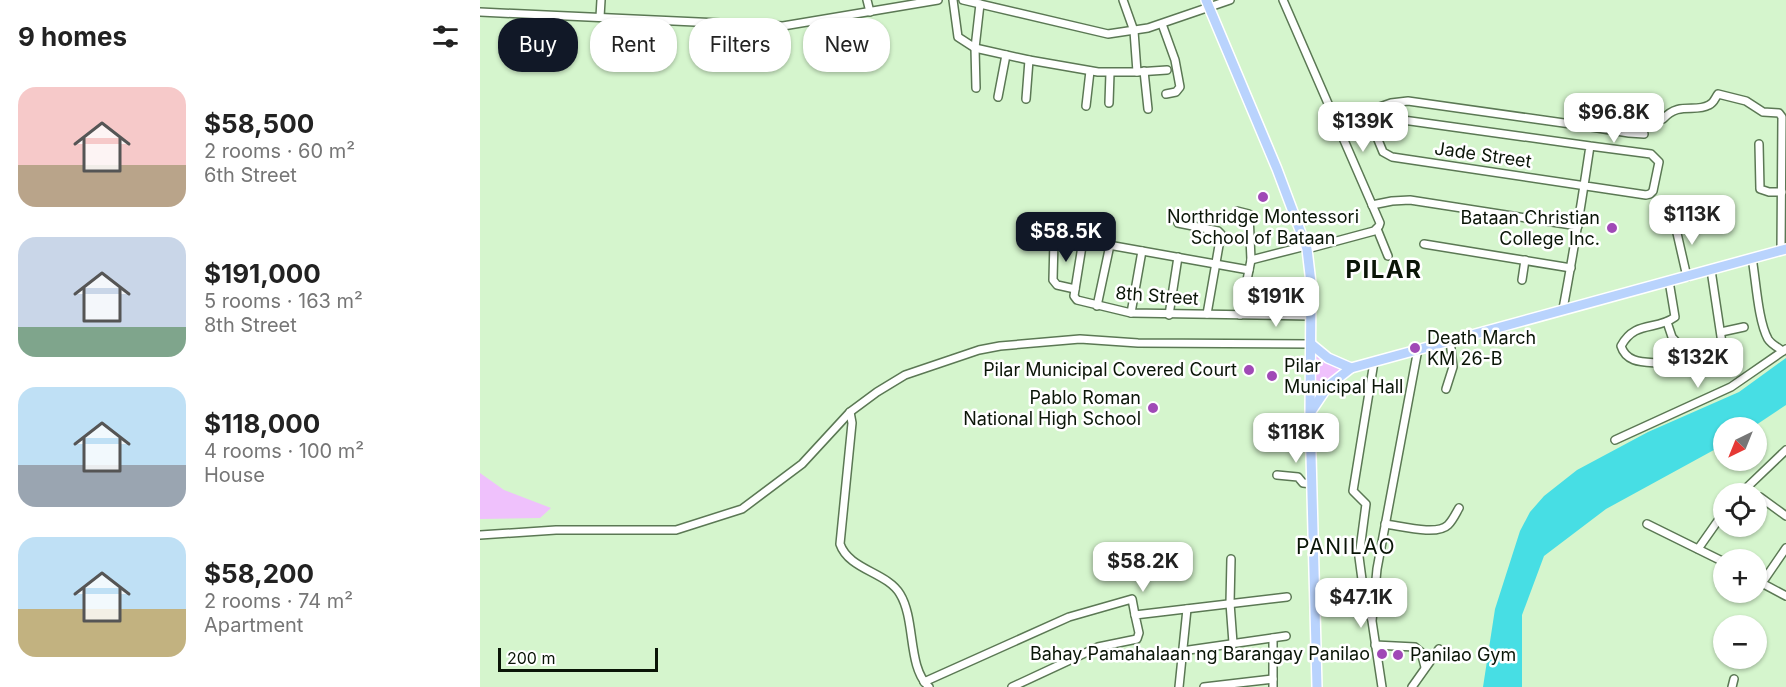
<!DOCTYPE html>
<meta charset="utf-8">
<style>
:root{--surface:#fff;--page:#f2f2f2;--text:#222;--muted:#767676;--accent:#111827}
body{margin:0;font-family:Inter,sans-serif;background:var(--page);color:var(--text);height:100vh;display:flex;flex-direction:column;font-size:22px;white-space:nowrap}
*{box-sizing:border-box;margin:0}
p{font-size:20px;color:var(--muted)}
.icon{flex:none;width:33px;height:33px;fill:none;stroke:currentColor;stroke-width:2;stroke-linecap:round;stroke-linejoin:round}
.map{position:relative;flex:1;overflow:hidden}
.sheet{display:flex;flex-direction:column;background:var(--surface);width:480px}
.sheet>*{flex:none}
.hud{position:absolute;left:18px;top:18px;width:570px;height:54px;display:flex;gap:12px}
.needle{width:39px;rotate:223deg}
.tools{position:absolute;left:1233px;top:417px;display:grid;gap:12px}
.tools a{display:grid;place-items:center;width:54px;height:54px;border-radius:50%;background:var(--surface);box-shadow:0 2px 4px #0004;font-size:30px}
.scale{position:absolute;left:18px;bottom:15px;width:160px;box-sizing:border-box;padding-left:6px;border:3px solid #0a1507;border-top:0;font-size:16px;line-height:21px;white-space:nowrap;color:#0a1507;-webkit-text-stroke:4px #fff;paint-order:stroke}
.price{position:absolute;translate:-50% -51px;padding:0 14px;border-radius:12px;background:#fff;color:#222;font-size:20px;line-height:39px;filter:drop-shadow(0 2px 3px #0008)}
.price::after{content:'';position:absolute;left:50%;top:36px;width:18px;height:14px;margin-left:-9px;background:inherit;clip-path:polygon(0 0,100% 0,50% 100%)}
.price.current{background:var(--accent);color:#fff}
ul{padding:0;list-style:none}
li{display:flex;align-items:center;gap:18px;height:150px;padding:0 18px}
li span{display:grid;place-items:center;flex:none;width:168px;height:120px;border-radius:18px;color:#555}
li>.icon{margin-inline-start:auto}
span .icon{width:72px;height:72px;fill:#fffc;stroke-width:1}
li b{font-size:26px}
h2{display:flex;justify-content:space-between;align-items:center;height:72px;padding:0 18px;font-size:26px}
.chip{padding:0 21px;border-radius:24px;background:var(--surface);box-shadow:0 2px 4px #0004;font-size:21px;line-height:54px}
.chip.current{background:var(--accent);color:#fff}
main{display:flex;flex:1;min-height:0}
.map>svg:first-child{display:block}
</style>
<main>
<section class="sheet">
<h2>9 homes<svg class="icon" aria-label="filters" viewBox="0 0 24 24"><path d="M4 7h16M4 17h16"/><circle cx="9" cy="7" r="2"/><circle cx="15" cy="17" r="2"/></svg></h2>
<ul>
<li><span style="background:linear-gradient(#f6c9c9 65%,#b9a48a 0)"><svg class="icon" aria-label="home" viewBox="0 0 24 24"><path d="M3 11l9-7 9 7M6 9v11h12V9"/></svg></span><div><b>$58,500</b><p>2 rooms · 60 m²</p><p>6th Street</p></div></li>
<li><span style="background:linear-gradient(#c9d6e8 75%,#7fa58c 0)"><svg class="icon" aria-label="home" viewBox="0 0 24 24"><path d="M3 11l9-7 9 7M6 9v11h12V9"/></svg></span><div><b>$191,000</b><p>5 rooms · 163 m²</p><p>8th Street</p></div></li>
<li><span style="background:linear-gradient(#bfe0f5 65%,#9aa5b1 0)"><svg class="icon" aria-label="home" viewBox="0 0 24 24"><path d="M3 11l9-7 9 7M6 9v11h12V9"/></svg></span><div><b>$118,000</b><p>4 rooms · 100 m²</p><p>House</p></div></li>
<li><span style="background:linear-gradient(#bfe0f5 60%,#c2b280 0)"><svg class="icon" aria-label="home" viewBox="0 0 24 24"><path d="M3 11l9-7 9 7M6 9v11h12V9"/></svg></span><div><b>$58,200</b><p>2 rooms · 74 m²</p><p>Apartment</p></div></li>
</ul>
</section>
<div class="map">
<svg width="1306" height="687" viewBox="0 0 1306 687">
<rect width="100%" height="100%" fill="#d5f5cd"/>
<g fill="#efc1fc">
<polygon points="836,351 851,365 866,369 840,391 835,390"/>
<polygon points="0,473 24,490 71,508 60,518 0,519"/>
</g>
<polygon fill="#47dee4" points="1306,358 1306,405 1273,427 1244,428 1243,445 1126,509 1064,556 1042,615 1042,687 1003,687 1015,609 1040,531 1050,512 1064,496 1097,470 1168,432 1259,392"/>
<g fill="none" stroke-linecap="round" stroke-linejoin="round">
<g stroke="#5b7854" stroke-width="10">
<g id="minor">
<polyline points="387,0 390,12"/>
<polyline points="473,0 478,37 495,48 549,60 618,72 657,72"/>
<polyline points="483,0 628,34 668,28 750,0"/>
<polyline points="643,0 654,31 657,72 687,70"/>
<polyline points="803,0 900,223 899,226 894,231 827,249"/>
<polyline points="0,12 303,26 458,0"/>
<polyline points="120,17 121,0"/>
<polyline points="682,24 695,60 700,87 696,92 686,94"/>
<polyline points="664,71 668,109"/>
<polyline points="496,88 495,48 500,4"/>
<polyline points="518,97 526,55"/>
<polyline points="546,99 549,60"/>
<polyline points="629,103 630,73"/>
<polyline points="606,106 610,71"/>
<path d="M 871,117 L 911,103 L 928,101 L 1105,126 L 1110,117 L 1143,118 L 1148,113 L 1183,119 C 1199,101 1215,113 1229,105 C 1234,103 1235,98 1238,94 L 1266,101 L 1283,112 L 1299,113 L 1302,117 L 1301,250"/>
<polyline points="1105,126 1149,133 1164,134"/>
<polyline points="1279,144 1280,189 1289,192 1302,192"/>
<polyline points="892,205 912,201 930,200 1098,226"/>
<polyline points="757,211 769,214 771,260 760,315"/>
<polyline points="1194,220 1207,277"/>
<polyline points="698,223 738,231 741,234 727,314"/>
<polyline points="897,229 908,256"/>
<polyline points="603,240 594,296 597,300 651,313 831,316"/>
<polyline points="944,244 1091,268"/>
<path d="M 1272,258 C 1276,280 1278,321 1288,339 C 1291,344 1297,347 1303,351"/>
<polyline points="771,260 826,246"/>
<polyline points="1231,270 1245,363"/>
<polyline points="1042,280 1045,260"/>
<polyline points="595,289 577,285 573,280 574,240 578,236 769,270"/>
<polyline points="617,306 630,245"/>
<path d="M 1083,309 C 1093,255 1102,200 1110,146 L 923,120 L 906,124 L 896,135 L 903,152 L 912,157 L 1166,195 L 1170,194 L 1173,191 L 1179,162 L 1171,154 L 1110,146"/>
<polyline points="651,313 662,251"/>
<polyline points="689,315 698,257"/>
<polyline points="1187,322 1192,337 1201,347"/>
<polyline points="1241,332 1264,327"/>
<path d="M 1176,363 C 1161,362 1146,362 1141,346 C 1155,320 1176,331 1195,317 L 1189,281"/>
<polyline points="966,389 973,367 970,340"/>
<path d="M 370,412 L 372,423 L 360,544 C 369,570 407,572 420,594 C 436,620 427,667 449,687"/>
<polyline points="1135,440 1251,387 1306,349"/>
<polyline points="797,475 818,477 823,483 832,484"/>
<polyline points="1260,494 1306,450"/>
<polyline points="1280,497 1306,516"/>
<path d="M 905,524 C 921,526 957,536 968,525 C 973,520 976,513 979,508"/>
<polyline points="1167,524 1244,562"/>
<polyline points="0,535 76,530 196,530 262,509 322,464 370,412 397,392 425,375 499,350 520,346 600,339 658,343 831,344"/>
<polyline points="1218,549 1244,512"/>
<polyline points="751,559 750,603 753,643"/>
<polyline points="1276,580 1306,596"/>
<polyline points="1282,583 1306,548"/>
<polyline points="891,618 883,587 879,557 886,504 873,491 894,362"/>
<polyline points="793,638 793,687"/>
<polyline points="895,645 935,647 941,652 945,667"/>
<polyline points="702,651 806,636"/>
<polyline points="444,682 589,617 652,599 655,615"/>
<polyline points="532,687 618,647 657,639 659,633 655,615 807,597"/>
<polyline points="699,687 707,609"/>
<polyline points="724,687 793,679"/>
<polyline points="902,687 892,621 897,569 938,349"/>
<polyline points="932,687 959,649"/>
<polyline points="1252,687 1254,679"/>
</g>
</g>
<g stroke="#fff" stroke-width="12">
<g id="major">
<polyline points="726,0 797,169 827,249 831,283 830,416 837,687"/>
<polyline points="831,344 848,358 871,368"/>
<polyline points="832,410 848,386 871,368 1306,249"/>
</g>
</g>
<use href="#minor" stroke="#fff" stroke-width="7"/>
<use href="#major" stroke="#b9d3fd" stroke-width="9"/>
</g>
<g fill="#a049b6" stroke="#fff" stroke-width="2">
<circle cx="783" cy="197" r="6"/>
<circle cx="1132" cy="228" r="6"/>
<circle cx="935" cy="348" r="6"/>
<circle cx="769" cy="370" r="6"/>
<circle cx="792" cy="376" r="6"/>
<circle cx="673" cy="408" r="6"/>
<circle cx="902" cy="654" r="6"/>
<circle cx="918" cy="655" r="6"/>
</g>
<g text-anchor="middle" stroke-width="5" stroke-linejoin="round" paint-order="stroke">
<g font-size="18" fill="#0a1507" stroke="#fff">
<text transform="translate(1003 155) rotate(8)" y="6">Jade Street</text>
<text transform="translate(677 296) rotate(4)" y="6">8th Street</text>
</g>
<g font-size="18" fill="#0a1507" stroke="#fff" text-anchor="end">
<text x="783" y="223" text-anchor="middle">Northridge Montessori<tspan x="783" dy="21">School of Bataan</tspan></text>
<text x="1120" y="224">Bataan Christian<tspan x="1120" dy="21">College Inc.</tspan></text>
<text x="947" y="344" text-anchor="start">Death March<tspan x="947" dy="21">KM 26-B</tspan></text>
<text x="804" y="372" text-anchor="start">Pilar<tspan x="804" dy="21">Municipal Hall</tspan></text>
<text x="757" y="376">Pilar Municipal Covered Court</text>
<text x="661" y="404">Pablo Roman<tspan x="661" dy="21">National High School</tspan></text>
<text x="890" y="660">Bahay Pamahalaan ng Barangay Panilao</text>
<text x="930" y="661" text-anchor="start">Panilao Gym</text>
</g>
<g font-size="21" letter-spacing="1.5" fill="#0a1507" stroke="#fff">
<text x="866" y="554">PANILAO</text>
</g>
<g font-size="24" font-weight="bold" letter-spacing="1.5" fill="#0a1507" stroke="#fff">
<text x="904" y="278">PILAR</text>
</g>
</g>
</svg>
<div class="tools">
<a><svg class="needle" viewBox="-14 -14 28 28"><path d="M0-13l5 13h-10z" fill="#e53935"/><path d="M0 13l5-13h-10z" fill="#767676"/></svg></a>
<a><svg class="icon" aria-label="locate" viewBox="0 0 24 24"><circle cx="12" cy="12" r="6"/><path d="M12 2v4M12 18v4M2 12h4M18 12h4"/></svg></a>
<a>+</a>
<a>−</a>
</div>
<div class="scale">200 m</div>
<b class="price" style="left:1134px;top:144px">$96.8K</b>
<b class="price" style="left:883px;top:153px">$139K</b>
<b class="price" style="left:1212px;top:246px">$113K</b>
<b class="price current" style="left:586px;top:263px">$58.5K</b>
<b class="price" style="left:796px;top:328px">$191K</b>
<b class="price" style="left:1218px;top:389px">$132K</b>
<b class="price" style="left:816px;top:464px">$118K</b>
<b class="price" style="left:663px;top:593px">$58.2K</b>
<b class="price" style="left:881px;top:629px">$47.1K</b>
<div class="hud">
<a class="chip current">Buy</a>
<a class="chip">Rent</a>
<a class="chip">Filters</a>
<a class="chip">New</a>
</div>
</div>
</main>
